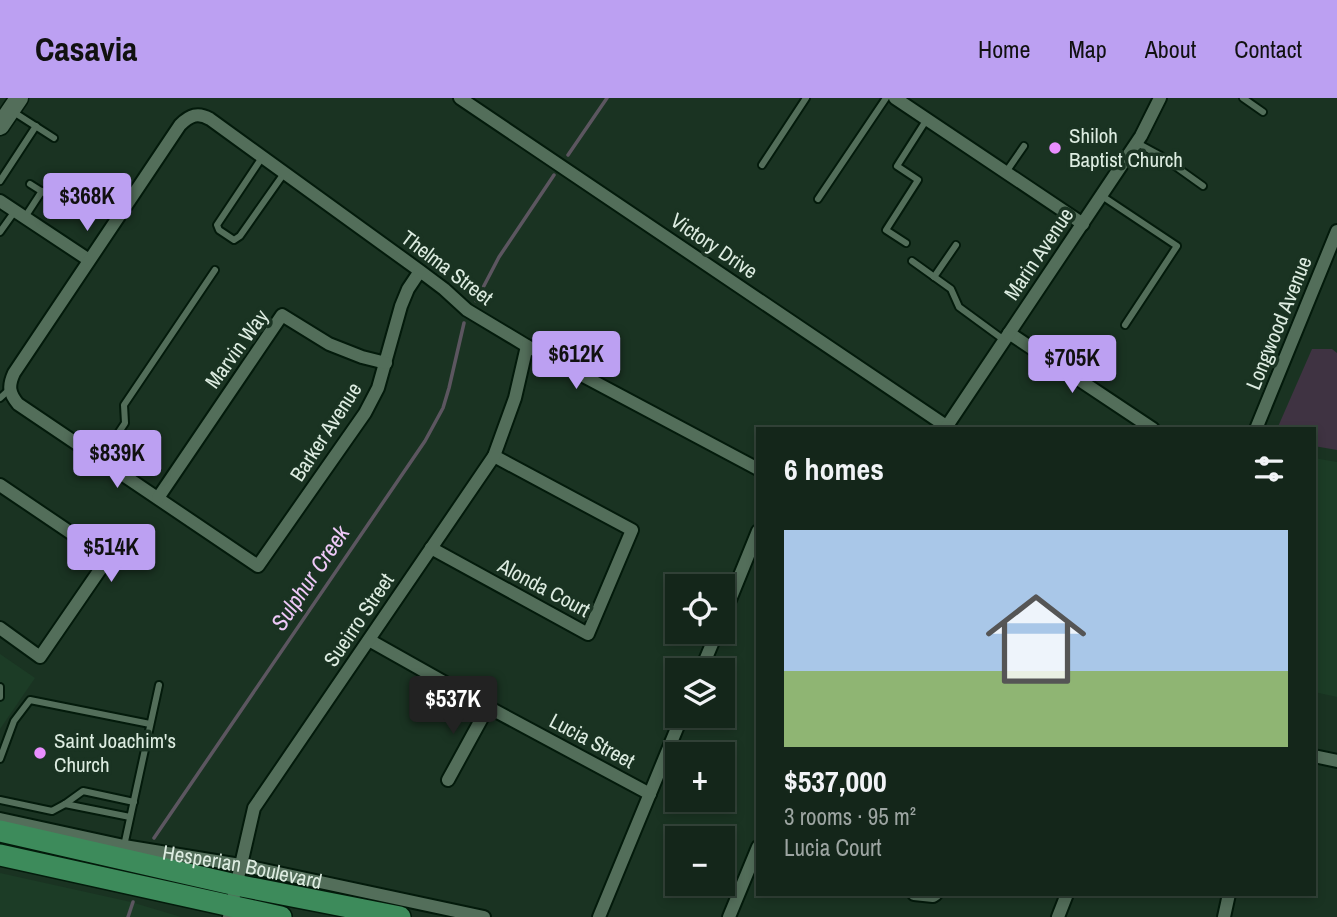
<!DOCTYPE html>
<meta charset="utf-8">
<style>
:root{--surface:#14261a;--page:#1d2e23;--text:#f1f3f6;--muted:#9da5a2;--line:#334339;--accent:#bca0f2}
body{margin:0;font-family:"Archivo Narrow",sans-serif;background:var(--page);color:var(--text);height:100vh;display:flex;flex-direction:column;font-size:26px;white-space:nowrap}
*{box-sizing:border-box;margin:0}
p{font-size:23px;color:var(--muted)}
.icon{flex:none;width:38px;height:38px;fill:none;stroke:currentColor;stroke-width:2;stroke-linecap:round;stroke-linejoin:round}
.map{position:relative;flex:1;overflow:hidden}
.side{position:absolute;left:756px;top:329px;width:560px;height:469px;display:flex;flex-direction:column;background:var(--surface);border-radius:0px;box-shadow:0 4px 10px #0003,0 0 0 2px var(--line)}
.side>*{flex:none}
.buttons{position:absolute;left:665px;top:476px;display:grid;gap:14px}
.buttons a{display:grid;place-items:center;width:70px;height:70px;border-radius:0px;background:var(--surface);box-shadow:0 4px 10px #0003,0 0 0 2px var(--line);font-size:35px}
.price{position:absolute;translate:-50% -60px;padding:0 16px;border-radius:7px;background:var(--accent);color:#111;font-size:23px;line-height:46px;filter:drop-shadow(0 2px 4px #0008)}
.price::after{content:'';position:absolute;left:50%;top:42px;width:21px;height:16px;margin-left:-10px;background:inherit;clip-path:polygon(0 0,100% 0,50% 100%)}
.price.active{background:#222;color:#fff}
ul{padding:0;list-style:none}
li{display:grid;align-content:center;gap:14px;height:371px;padding:0 28px}
li+li{border-top:2px solid var(--line)}
li span{display:grid;place-items:center;height:217px;border-radius:0px;color:#555}
li>.icon{margin-inline-start:auto}
span .icon{width:126px;height:126px;fill:#fffc;stroke-width:1}
li b{font-size:30px}
h2{display:flex;justify-content:space-between;align-items:center;height:84px;padding:0 28px;font-size:30px}
header{display:flex;align-items:center;gap:42px;box-sizing:border-box;height:98px;padding:0 35px;background:var(--accent);color:#111}
header strong{font-size:33px}
nav{display:flex;gap:38px;margin-inline-start:auto;font-size:24px}
.map>svg:first-child{display:block}
</style>
<header>
<strong>Casavia</strong>
<nav><a>Home</a><a>Map</a><a>About</a><a>Contact</a></nav>
</header>
<div class="map">
<svg width="1337" height="819" viewBox="0 0 1337 819">
<rect width="100%" height="100%" fill="#1a3322"/>
<g fill="#1c3c26">
<polygon points="1314,360 1337,364 1337,599 1314,594"/>
<polygon points="0,556 35,580 0,631"/>
<polygon points="0,775 131,804 181,819 0,819"/>
</g>
<polygon fill="#3f3342" points="1312,251 1332,251 1337,255 1337,352 1314,348 1314,331 1277,331"/>
<g fill="none" stroke-linecap="round" stroke-linejoin="round">
<g stroke="#5c5660" stroke-width="3.5">
<polyline points="568,57 607,0"/>
<polyline points="476,203 499,159 554,77"/>
<polyline points="154,740 425,343 443,310 449,290 464,225"/>
<polyline points="128,819 133,804"/>
</g>
<g stroke="#031a0b" stroke-width="10">
<g id="service">
<polyline points="1243,0 1263,14"/>
<polyline points="12,13 54,40"/>
<polyline points="1137,45 1161,58 1203,88"/>
<polyline points="263,58 217,127 219,132 234,142 240,138 285,74"/>
<polyline points="762,67 806,0"/>
<polyline points="1006,74 1024,48"/>
<polyline points="0,83 36,28"/>
<polyline points="30,86 49,98"/>
<polyline points="1102,98 1177,148 1125,227"/>
<polyline points="818,101 886,0"/>
<polyline points="25,119 42,93"/>
<polyline points="0,134 15,113"/>
<polyline points="906,145 886,132 918,82 897,68 927,21"/>
<polyline points="912,163 951,191 959,209 1004,242"/>
<polyline points="934,179 956,147"/>
<polyline points="0,300 10,291"/>
<polyline points="101,361 125,325 124,307 215,172"/>
<polyline points="0,589 0,599"/>
<polyline points="0,661 14,623 30,602 150,626"/>
<polyline points="0,702 52,713 65,706 83,693 134,704"/>
<polyline points="65,706 130,719"/>
<polyline points="124,748 159,587"/>
</g>
</g>
<g stroke="#031a0b" stroke-width="16">
<g id="minor">
<polyline points="460,0 946,328"/>
<polyline points="895,0 1083,126"/>
<polyline points="0,103 89,162"/>
<path d="M 420,173 L 408,191 L 401,208 L 378,290 L 365,315 L 258,468 L 18,306 C 9,295 8,288 14,275 L 180,27 C 190,17 198,14 210,21 L 420,173 L 444,191 L 467,212 L 527,248 L 758,371"/>
<polyline points="1009,235 1153,331"/>
<polyline points="945,331 1141,38 1160,0"/>
<polyline points="1256,331 1337,133"/>
<polyline points="0,387 108,460 40,559 0,530"/>
<polyline points="158,400 282,217 329,246 362,259 386,265"/>
<polyline points="431,450 588,536 632,432 494,358"/>
<polyline points="723,519 758,433"/>
<polyline points="369,542 488,609 650,696"/>
<polyline points="701,572 717,534"/>
<polyline points="1314,658 1337,663"/>
<polyline points="448,682 488,609"/>
<path id="s1" d="M 0,721 L 124,748 L 240,767 L 484,819"/>
<polyline points="914,796 933,798 936,796"/>
<polyline points="229,819 254,710 494,358 515,300 527,248"/>
<polyline points="599,819 682,618"/>
<polyline points="729,819 758,749"/>
<polyline points="1058,819 1067,796"/>
<polyline points="1224,819 1229,796"/>
</g>
</g>
<g stroke="#031a0b" stroke-width="21">
<polyline id="secondary" points="0,28 19,0"/>
</g>
<g stroke="#031a0b" stroke-width="24">
<g id="primary">
<polyline points="0,733 236,787 400,819"/>
<polyline points="0,757 281,819"/>
</g>
</g>
<use href="#service" stroke="#536e5a" stroke-width="6"/>
<use href="#minor" stroke="#536e5a" stroke-width="12"/>
<use href="#secondary" stroke="#536e5a" stroke-width="18"/>
<use href="#primary" stroke="#3d8b5b" stroke-width="21"/>
</g>
<g fill="#e98efe" stroke="#1a3322" stroke-width="2.5">
<circle cx="1055" cy="50" r="7"/>
<circle cx="40" cy="655" r="7"/>
</g>
<g text-anchor="middle" stroke-width="7" stroke-linejoin="round" paint-order="stroke">
<g font-size="21" fill="#ddece1" stroke="#1a3322" text-anchor="start">
<text x="1069" y="45">Shiloh<tspan x="1069" dy="24">Baptist Church</tspan></text>
<text x="54" y="650">Saint Joachim's<tspan x="54" dy="24">Church</tspan></text>
</g>
<g font-size="21" fill="#ddece1" stroke="#1a3322">
<text transform="translate(714 148) rotate(34)" y="7">Victory Drive</text>
<text transform="translate(1039 156) rotate(-56)" y="7">Marin Avenue</text>
<text transform="translate(447 170) rotate(37)" y="7">Thelma Street</text>
<text transform="translate(1279 225) rotate(-68)" y="7">Longwood Avenue</text>
<text transform="translate(237 251) rotate(-54)" y="7">Marvin Way</text>
<text transform="translate(326 334) rotate(-57)" y="7">Barker Avenue</text>
<text transform="translate(544 490) rotate(28)" y="7">Alonda Court</text>
<text transform="translate(359 522) rotate(-56)" y="7">Sueirro Street</text>
<text transform="translate(592 643) rotate(28)" y="7">Lucia Street</text>
<text dy="7" stroke="none"><textPath href="#s1" startOffset="247">Hesperian Boulevard</textPath></text>
</g>
<g font-size="23" font-style="italic" fill="#efc9f8" stroke="#1a3322">
<text transform="translate(310 480) rotate(-56)" y="8">Sulphur Creek</text>
</g>
</g>
</svg>
<div class="buttons">
<a><svg class="icon" aria-label="locate" viewBox="0 0 24 24"><circle cx="12" cy="12" r="6"/><path d="M12 2v4M12 18v4M2 12h4M18 12h4"/></svg></a>
<a><svg class="icon" aria-label="layers" viewBox="0 0 24 24"><path d="M12 4l9 5-9 5-9-5zM3 14l9 5 9-5"/></svg></a>
<a>+</a>
<a>−</a>
</div>
<b class="price" style="left:87px;top:135px">$368K</b>
<b class="price" style="left:576px;top:293px">$612K</b>
<b class="price" style="left:1072px;top:297px">$705K</b>
<b class="price" style="left:117px;top:392px">$839K</b>
<b class="price" style="left:111px;top:486px">$514K</b>
<b class="price active" style="left:453px;top:638px">$537K</b>
<section class="side">
<h2>6 homes<svg class="icon" aria-label="filters" viewBox="0 0 24 24"><path d="M4 7h16M4 17h16"/><circle cx="9" cy="7" r="2"/><circle cx="15" cy="17" r="2"/></svg></h2>
<ul>
<li><span style="background:linear-gradient(#a9c7e8 65%,#8fb573 0)"><svg class="icon" aria-label="home" viewBox="0 0 24 24"><path d="M3 11l9-7 9 7M6 9v11h12V9"/></svg></span><div><b>$537,000</b><p>3 rooms · 95 m²</p><p>Lucia Court</p></div></li>
</ul>
</section>
</div>
